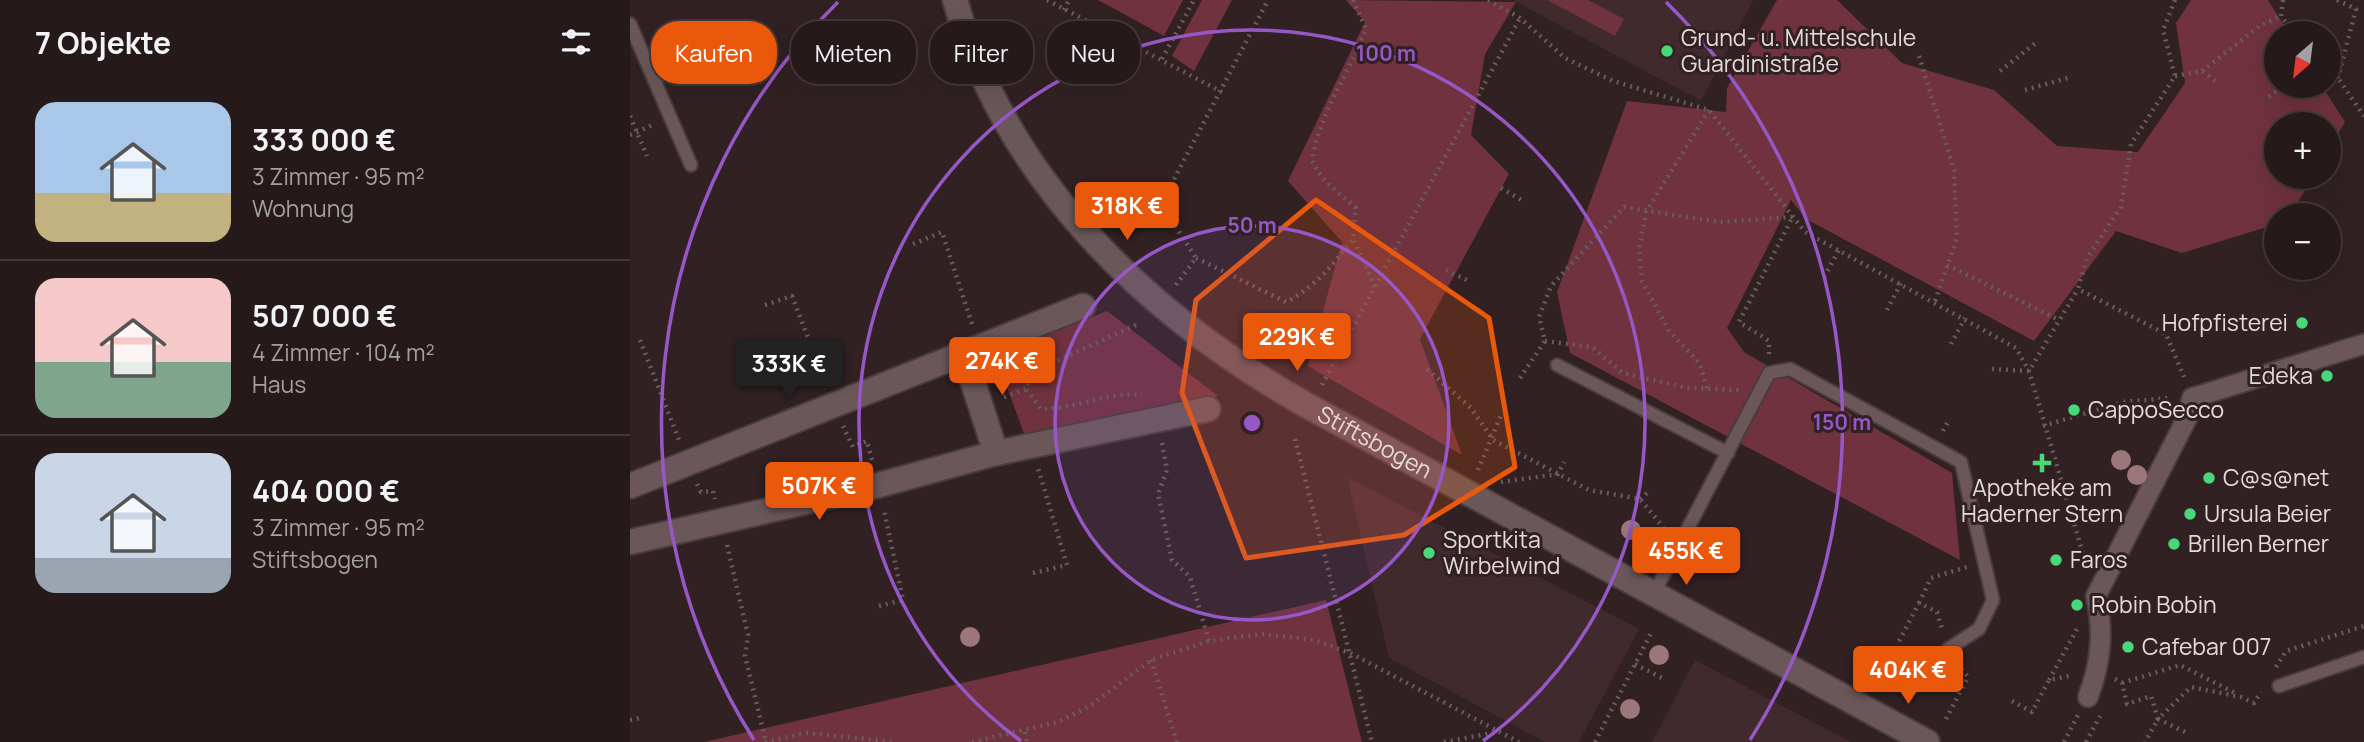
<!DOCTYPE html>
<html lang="de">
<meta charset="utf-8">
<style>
:root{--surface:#25191a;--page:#2d2223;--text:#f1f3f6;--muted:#a3a0a2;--line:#423839;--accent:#ea580c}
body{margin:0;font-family:Manrope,sans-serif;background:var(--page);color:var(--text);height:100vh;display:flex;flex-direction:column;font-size:26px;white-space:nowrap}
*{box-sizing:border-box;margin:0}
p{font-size:23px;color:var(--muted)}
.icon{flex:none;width:38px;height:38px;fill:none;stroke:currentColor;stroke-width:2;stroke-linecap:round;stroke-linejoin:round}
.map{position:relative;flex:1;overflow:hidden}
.panel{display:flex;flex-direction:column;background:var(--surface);width:630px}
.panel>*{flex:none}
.hud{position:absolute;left:21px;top:21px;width:665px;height:63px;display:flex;gap:14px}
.needle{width:46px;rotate:208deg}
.controls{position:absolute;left:1634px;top:21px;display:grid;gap:14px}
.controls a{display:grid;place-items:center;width:77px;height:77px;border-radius:50%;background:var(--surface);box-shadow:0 7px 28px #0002,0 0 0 2px var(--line);font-size:35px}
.price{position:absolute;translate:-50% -60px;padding:0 16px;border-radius:7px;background:var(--accent);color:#fff;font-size:23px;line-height:46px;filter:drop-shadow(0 2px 4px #0008)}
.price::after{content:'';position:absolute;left:50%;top:42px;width:21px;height:16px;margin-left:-10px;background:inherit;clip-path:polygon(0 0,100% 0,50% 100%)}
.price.selected{background:#222;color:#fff}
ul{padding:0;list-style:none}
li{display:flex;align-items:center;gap:21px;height:175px;padding:0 35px}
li+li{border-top:2px solid var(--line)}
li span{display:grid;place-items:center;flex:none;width:196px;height:140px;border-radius:21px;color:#555}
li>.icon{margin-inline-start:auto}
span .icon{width:84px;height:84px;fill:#fffc;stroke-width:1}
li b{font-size:30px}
h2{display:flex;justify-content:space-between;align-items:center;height:84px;padding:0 35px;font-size:30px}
.tag{padding:0 24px;border-radius:28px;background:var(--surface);box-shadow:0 7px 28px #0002,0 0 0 2px var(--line);font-size:24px;line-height:63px}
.tag.selected{background:var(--accent);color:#fff}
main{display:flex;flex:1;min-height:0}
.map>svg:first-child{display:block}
</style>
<main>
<section class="panel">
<h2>7 Objekte<svg class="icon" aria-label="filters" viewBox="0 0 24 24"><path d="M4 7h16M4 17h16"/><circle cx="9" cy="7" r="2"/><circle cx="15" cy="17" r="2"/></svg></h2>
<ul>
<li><span style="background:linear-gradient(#a9c7e8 65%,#c2b280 0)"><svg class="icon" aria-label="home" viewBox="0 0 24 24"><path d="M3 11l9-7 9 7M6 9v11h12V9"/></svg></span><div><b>333 000 €</b><p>3 Zimmer · 95 m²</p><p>Wohnung</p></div></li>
<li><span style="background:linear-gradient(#f6c9c9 60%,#7fa58c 0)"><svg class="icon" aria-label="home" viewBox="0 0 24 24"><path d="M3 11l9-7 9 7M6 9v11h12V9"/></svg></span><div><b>507 000 €</b><p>4 Zimmer · 104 m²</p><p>Haus</p></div></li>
<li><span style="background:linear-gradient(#c9d6e8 75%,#9aa5b1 0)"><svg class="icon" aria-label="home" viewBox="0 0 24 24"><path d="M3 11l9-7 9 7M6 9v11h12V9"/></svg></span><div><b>404 000 €</b><p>3 Zimmer · 95 m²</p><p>Stiftsbogen</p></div></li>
</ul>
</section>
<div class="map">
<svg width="1734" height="742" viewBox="0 0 1734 742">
<rect width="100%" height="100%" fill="#312123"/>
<g fill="#402a2d">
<polygon points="883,0 1123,0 1071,101"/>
<polygon points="717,477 1009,629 949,742 915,742 759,658"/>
<polygon points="1065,660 1221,742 1022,742"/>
</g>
<g fill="#6f323e">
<polygon points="468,0 553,0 534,36"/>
<polygon points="572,0 602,0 564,71 542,56"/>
<polygon points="716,0 886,2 855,54 841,135 879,174 790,339 832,455 678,366 712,242 658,181 735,22"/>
<polygon points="917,0 958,0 994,19 985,36"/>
<polygon points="1147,0 1207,0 1272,63 1364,90 1427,146 1508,152 1555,83 1546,23 1561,0 1638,0 1659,33 1647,33 1647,86 1692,86 1715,122 1699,149 1699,124 1647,124 1647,177 1683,177 1660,215 1647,215 1647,224 1552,253 1486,231 1404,341 1176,219 1161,200 1097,328 1114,352 1322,473 1330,560 940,353 927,292 997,101 1096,112 1097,88"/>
<polygon points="477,311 588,396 397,442 365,354"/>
<polygon points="696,600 732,742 74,742"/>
</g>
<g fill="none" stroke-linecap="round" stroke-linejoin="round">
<g stroke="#493c3e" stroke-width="16">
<g id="service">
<polyline points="0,24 61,165"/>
<polyline points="927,365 1098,453"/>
<polyline points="1023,595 1139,373 1160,369 1331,462 1363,600 1349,629 1318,649"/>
<polyline points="1649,686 1734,657"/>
</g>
</g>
<g stroke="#493c3e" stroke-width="23">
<path id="pedestrian" d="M 1458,697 C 1471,663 1474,632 1466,596 L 1557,418 L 1562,398 L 1734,344"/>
</g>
<g stroke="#493c3e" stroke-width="28">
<g id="minor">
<path id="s1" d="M 325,0 C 376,181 518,316 678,406 L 1297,742"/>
<polyline points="334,355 366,453"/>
<polyline points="0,486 453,306"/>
<polyline points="0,542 249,485 366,453 578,409"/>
</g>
</g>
<g stroke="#6a5b5d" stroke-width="4.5" stroke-dasharray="2 5" stroke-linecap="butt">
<polyline points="417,0 592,92"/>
<path d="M 723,0 L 736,29 C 719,73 689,114 682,161 L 693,179 L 726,208 L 723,239 L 745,287"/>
<polyline points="858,0 890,18 935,58 983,81 1079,110 1175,232 1386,348 1399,371 1456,564"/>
<polyline points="1545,0 1533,30 1545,76 1501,144 1491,207 1457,258 1448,289 1536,334 1554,377"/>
<polyline points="1653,0 1651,16 1664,33"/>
<polyline points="1707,0 1726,9 1708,78"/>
<polyline points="434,10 439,0"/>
<polyline points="1289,56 1324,170 1327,238 1305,301"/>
<polyline points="532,59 564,0"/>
<polyline points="1370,71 1407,42"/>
<polyline points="1572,71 1631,25 1651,16"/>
<polyline points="1699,71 1708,78 1734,116"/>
<polyline points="1545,76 1572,71 1588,83"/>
<polyline points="1395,90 1441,77"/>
<polyline points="1639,97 1652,86"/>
<polyline points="0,116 17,156"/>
<polyline points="0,135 25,124"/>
<polyline points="871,188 895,202"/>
<polyline points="283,244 312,232 342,324"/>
<path d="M 566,258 L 656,302 C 685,287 703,265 723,239"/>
<polyline points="1317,265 1429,320"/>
<polyline points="816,270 841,282"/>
<polyline points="1194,277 1209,250"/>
<polyline points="546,285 566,258 531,204 638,0"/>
<polyline points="135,305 162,296 195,382"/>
<polyline points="1257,310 1271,283"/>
<path d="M 506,325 L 402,372 L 396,389 L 411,409 C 446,409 478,391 512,395"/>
<polyline points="10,340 49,440"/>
<polyline points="915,341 962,347 993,373 1057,388 1109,390"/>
<polyline points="1321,344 1335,318"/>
<polyline points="1139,354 1139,341 1109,322 1162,218"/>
<polyline points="797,369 841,408 863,440 959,490 1010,499 1037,532"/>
<polyline points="1362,369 1399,371 1448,289"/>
<polyline points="890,378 915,341 909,317 921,286 994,207 1089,222 1162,217"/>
<polyline points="692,385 890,18"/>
<polyline points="1077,388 1070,364 1039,331 1012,281 1009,250 1016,212 1079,110"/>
<polyline points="374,397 396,389"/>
<polyline points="213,426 223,447 237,441 243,464"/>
<polyline points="1413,426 1493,402 1540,398"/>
<polyline points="1313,431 1319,420"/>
<polyline points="665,439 742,742"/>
<polyline points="532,443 537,470 528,494 542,560 560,577 579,641"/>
<polyline points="848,470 872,413"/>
<polyline points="871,482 928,474 934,462"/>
<polyline points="67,484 71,492 83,491 85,499"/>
<polyline points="1010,499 1017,493"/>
<polyline points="97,545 118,635 115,656 136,742"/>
<polyline points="403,573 437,565 408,468"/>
<polyline points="1289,603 1301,578 1337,567"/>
<polyline points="249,606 273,600 254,510"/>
<polyline points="1269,641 1289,603 1307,612 1313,632"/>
<polyline points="521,660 547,742"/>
<polyline points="1005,664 1036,680"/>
<polyline points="1646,667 1656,651 1734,626"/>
<polyline points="1485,679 1492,683 1497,704 1521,696 1528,719 1515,742"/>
<polyline points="1419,680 1447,629"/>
<polyline points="1492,683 1550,665 1607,694"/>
<polyline points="1382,701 1402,712 1419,680 1443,675"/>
<polyline points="1316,719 1338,677 1327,662"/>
<polyline points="0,720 10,718"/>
<polyline points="395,732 397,742"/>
<polyline points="1555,732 1528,719 1561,687 1611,697 1624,703 1631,692"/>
<polyline points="135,742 177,733 265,742"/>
<polyline points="342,742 428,722 460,706 521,660 579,641 631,634 684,640 722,654 889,742"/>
<polyline points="814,742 868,732"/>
<polyline points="965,742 1021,633"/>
<polyline points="1434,742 1448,715"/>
<polyline points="1456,742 1470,716"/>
</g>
<use href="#service" stroke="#6b5759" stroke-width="12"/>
<use href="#pedestrian" stroke="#6b5759" stroke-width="19"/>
<use href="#minor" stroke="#6b5759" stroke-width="24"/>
</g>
<g fill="#9b767b">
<circle cx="1491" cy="460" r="10"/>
<circle cx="1507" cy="475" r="10"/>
<circle cx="1001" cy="530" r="10"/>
<circle cx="340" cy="637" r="10"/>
<circle cx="1029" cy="655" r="10"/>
<circle cx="1000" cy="709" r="10"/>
</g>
<path fill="#e8590c" fill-opacity="0.2" stroke="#e8590c" stroke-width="5" stroke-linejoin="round" d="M 686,200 L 859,318 L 885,467 L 774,535 L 616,558 L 552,393 L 566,300 Z"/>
<circle cx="622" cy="423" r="197" fill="#9658c6" fill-opacity=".12"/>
<g fill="none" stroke="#9658c6" stroke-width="3.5">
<circle cx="622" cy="423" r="197"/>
<path d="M391 741A393 393 0 1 1 853 741"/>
<path d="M124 740A590 590 0 0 1 208 2M1036 2A590 590 0 0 1 1120 740"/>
</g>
<g fill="#48d779" stroke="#312123" stroke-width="2.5">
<circle cx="1037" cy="51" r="7"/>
<circle cx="1672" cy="323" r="7"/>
<circle cx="1697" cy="376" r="7"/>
<circle cx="1444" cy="410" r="7"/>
<path d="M1408.5 452.5h7v7h7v7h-7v7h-7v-7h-7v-7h7z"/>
<circle cx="1579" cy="478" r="7"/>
<circle cx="1560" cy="514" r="7"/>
<circle cx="1544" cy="544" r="7"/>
<circle cx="799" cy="553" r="7"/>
<circle cx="1426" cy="560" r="7"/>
<circle cx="1447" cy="605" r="7"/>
<circle cx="1498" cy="647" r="7"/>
</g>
<g text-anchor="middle" stroke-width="6" stroke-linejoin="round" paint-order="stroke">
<g font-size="23" fill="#e5dadb" stroke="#312123" text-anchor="start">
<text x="1051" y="46">Grund- u. Mittelschule<tspan x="1051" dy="26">Guardinistraße</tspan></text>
<text x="1658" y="331" text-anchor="end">Hofpfisterei</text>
<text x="1683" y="384" text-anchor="end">Edeka</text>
<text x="1458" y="418">CappoSecco</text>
<text x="1593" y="486">C@s@net</text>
<text x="1412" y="496" text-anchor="middle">Apotheke am<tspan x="1412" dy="26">Haderner Stern</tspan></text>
<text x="1574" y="522">Ursula Beier</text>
<text x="813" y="548">Sportkita<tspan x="813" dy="26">Wirbelwind</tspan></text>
<text x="1558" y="552">Brillen Berner</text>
<text x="1440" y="568">Faros</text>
<text x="1461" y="613">Robin Bobin</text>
<text x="1512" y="655">Cafebar 007</text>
</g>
<g font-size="23" fill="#e5dadb" stroke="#312123">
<text dy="8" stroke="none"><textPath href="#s1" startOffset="628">Stiftsbogen</textPath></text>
</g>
</g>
<circle cx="622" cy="423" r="10" fill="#9658c6" stroke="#312123" stroke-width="3.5"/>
<g font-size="21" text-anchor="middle" font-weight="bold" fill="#9658c6" stroke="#312123" stroke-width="6" stroke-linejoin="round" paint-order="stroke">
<text x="756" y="61">100 m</text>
<text x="622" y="233">50 m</text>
<text x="1212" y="430">150 m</text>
</g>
</svg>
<div class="controls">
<a><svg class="needle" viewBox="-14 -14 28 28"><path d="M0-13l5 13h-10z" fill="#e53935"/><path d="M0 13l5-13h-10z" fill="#a3a0a2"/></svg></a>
<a>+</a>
<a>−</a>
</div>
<b class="price" style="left:497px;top:242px">318K €</b>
<b class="price" style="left:667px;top:373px">229K €</b>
<b class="price" style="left:372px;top:397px">274K €</b>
<b class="price selected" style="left:159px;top:400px">333K €</b>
<b class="price" style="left:189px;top:522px">507K €</b>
<b class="price" style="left:1056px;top:587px">455K €</b>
<b class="price" style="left:1278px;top:706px">404K €</b>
<div class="hud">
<a class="tag selected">Kaufen</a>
<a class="tag">Mieten</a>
<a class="tag">Filter</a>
<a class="tag">Neu</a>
</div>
</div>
</main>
